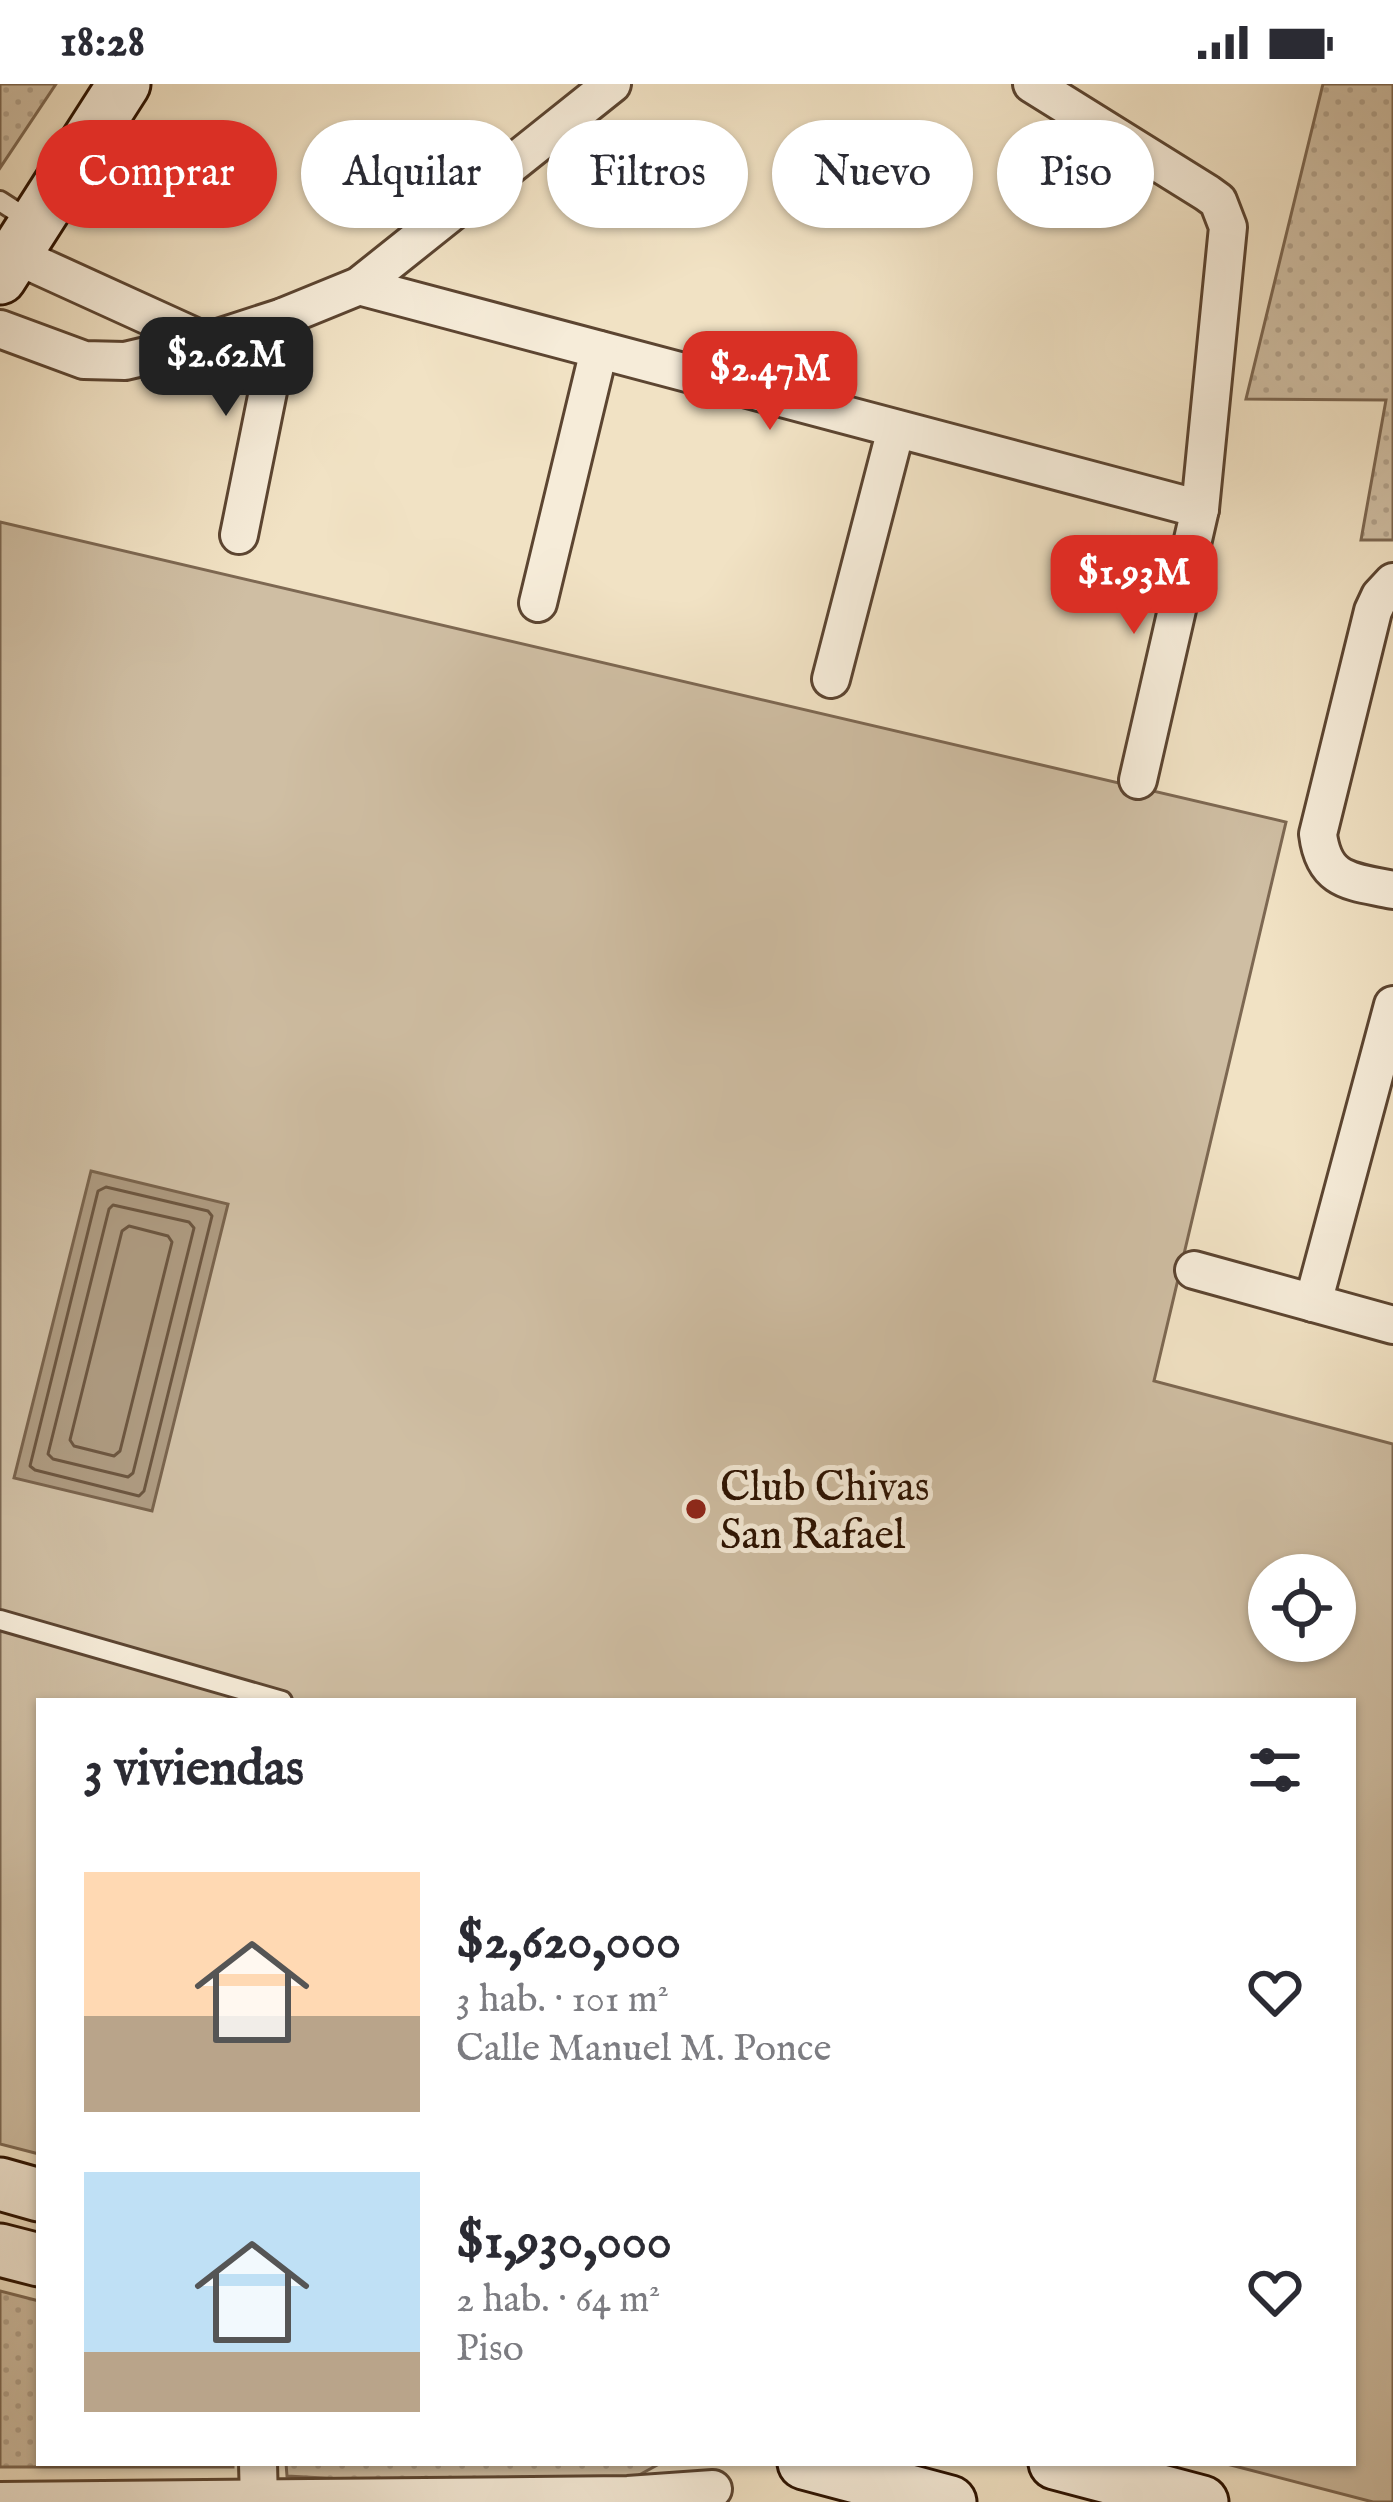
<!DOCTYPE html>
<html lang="es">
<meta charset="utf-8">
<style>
:root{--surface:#fff;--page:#f2f2f3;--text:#2b2b33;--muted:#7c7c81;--accent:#d93025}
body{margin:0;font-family:"IM FELL English",serif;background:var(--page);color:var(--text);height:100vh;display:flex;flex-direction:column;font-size:45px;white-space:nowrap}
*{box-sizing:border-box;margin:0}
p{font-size:39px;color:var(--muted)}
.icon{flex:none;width:66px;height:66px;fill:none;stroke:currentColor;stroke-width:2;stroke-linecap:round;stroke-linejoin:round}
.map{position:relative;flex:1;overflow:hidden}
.drawer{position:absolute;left:36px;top:1614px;width:1320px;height:768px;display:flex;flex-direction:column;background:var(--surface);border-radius:0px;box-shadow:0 3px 9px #0004}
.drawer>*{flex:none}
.banner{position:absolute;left:36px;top:36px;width:1323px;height:108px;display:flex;gap:24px}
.buttons{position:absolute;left:1248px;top:1470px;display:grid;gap:24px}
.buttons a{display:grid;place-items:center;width:108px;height:108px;border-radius:50%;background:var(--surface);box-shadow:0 3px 9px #0004;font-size:60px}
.price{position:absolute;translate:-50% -102px;padding:0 27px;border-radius:24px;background:var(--accent);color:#fff;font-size:39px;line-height:78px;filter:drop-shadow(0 3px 6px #0008)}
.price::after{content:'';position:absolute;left:50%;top:72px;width:36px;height:27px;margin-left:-18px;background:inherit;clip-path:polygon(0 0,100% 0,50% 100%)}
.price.on{background:#222;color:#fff}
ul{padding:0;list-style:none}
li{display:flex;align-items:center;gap:36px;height:300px;padding:0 48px}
li span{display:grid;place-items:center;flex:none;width:336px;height:240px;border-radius:0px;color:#555}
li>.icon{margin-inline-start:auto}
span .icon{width:144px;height:144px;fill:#fffc;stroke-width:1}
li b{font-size:51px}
h2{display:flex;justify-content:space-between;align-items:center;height:144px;padding:0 48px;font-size:51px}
.tag{padding:0 42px;border-radius:54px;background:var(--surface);box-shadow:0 3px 9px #0004;font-size:42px;line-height:108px}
.tag.on{background:var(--accent);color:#fff}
.status{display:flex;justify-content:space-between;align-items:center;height:84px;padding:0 60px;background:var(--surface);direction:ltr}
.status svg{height:33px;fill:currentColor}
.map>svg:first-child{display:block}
</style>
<div class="status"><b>18:28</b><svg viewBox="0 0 49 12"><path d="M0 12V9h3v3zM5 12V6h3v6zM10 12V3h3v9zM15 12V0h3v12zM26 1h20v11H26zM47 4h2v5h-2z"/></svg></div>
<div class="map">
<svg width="1393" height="2418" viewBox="0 0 1393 2418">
<defs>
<pattern id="park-dots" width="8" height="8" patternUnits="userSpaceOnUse" patternTransform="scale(3)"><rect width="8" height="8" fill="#cfbea3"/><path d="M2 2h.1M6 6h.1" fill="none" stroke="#b2a28b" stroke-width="1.8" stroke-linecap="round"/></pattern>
</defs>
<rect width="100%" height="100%" fill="#f1e2c4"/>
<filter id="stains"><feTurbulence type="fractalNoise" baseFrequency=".00167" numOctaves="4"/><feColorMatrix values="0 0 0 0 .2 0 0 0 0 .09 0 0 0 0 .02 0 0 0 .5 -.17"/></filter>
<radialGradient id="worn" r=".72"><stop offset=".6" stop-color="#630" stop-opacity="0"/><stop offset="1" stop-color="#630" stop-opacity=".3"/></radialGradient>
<g fill="url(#park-dots)" stroke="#7d6852" stroke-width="3">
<polygon points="0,0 56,0 0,84"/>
<polygon points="1323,0 1393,0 1393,456 1361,456 1386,316 1246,315"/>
<polygon points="0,2207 39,2217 39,2379 233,2379 233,2383 0,2383"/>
<polygon points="286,2379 661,2379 628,2397 543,2406 287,2392"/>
</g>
<path fill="#cfbea3" stroke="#7d6852" stroke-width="3" fill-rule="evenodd" d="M 0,438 L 1286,738 L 1154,1297 L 1393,1360 L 1393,2418 L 1373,2418 L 1223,2379 L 1353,2379 L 1353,1617 L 39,1617 L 39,2070 L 0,2060 ZM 1269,1491 L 1335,1491 L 1335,1557 L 1269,1557 Z"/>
<polygon fill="#ae9b81" stroke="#7a644d" stroke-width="3" points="91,1087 228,1120 152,1427 14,1394"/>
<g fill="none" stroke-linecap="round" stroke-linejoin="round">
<g stroke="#6c5640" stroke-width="3">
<polygon points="106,1103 208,1127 212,1132 144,1407 139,1412 35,1386 30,1382 98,1107"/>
<polygon points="113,1121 189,1138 194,1144 133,1389 128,1393 53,1375 48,1370 109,1125"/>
<polygon points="129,1142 168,1152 172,1158 120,1367 114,1372 74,1362 70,1356 122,1147"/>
</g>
<g stroke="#5c4531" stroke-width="24">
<g id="lane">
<polyline points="0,117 31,137"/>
<polyline points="0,1536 282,1617"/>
</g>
</g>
<g stroke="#5c4531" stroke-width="42">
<g id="street">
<polyline points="1032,0 1207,109 1218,117 1228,143 1200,425 1138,696"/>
<polyline points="15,171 206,258"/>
<polyline points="359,202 1200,425"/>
<polyline points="0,245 84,276 125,277 206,258 283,233 359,202 612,0"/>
<polyline points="239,451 283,233"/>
<path d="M 1393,498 L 1380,512 L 1373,527 L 1318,750 C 1324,799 1352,797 1393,806"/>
<polyline points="538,519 599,266"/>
<polyline points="831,595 896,345"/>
<polyline points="1194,1186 1393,1241"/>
<polyline points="1313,1219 1393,921"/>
<polyline points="258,2379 259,2418"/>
<polyline points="0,2417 628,2411 713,2405"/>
</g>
</g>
<g stroke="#2b1100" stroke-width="57">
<g id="secondary">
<polyline points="0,194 124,0"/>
<polyline points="0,2100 39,2111"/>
<polyline points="0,2166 39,2176"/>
<polyline points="804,2379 950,2418"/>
<polyline points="1055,2379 1202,2418"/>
</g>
</g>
<use href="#lane" stroke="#f6ecd9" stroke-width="18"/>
<use href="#street" stroke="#f6ecd9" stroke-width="36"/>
<use href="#secondary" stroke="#f6ecd9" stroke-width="51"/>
</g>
<circle fill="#8f2418" stroke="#f6ecd9" stroke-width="4.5" cx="696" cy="1425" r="12"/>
<g text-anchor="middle" stroke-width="10" stroke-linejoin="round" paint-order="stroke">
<g font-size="42" fill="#2b1100" stroke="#f6ecd9" text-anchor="start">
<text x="720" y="1416">Club Chivas<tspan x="720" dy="48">San Rafael</tspan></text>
</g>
</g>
<rect width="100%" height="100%" filter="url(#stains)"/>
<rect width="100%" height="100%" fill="url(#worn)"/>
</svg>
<div class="buttons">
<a><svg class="icon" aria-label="locate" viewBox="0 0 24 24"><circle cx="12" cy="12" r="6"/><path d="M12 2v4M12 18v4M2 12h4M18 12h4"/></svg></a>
</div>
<b class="price on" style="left:226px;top:335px">$2.62M</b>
<b class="price" style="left:770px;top:349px">$2.47M</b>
<b class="price" style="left:1134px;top:553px">$1.93M</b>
<div class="banner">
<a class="tag on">Comprar</a>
<a class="tag">Alquilar</a>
<a class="tag">Filtros</a>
<a class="tag">Nuevo</a>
<a class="tag">Piso</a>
</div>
<section class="drawer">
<h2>3 viviendas<svg class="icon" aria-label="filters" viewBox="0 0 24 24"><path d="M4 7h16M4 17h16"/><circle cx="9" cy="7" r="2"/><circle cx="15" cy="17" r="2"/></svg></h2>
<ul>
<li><span style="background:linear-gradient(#ffd9b3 60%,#b9a48a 0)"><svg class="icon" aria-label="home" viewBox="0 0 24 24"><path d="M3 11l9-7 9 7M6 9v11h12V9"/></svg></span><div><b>$2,620,000</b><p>3 hab. · 101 m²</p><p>Calle Manuel M. Ponce</p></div><svg class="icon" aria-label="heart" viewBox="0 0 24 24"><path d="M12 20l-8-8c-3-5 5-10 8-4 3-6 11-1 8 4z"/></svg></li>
<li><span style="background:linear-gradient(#bfe0f5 75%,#b9a48a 0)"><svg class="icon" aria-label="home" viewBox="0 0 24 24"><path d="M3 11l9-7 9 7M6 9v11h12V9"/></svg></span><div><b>$1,930,000</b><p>2 hab. · 64 m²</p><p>Piso</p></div><svg class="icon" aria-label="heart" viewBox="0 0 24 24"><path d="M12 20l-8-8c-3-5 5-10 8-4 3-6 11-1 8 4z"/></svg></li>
</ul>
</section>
</div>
